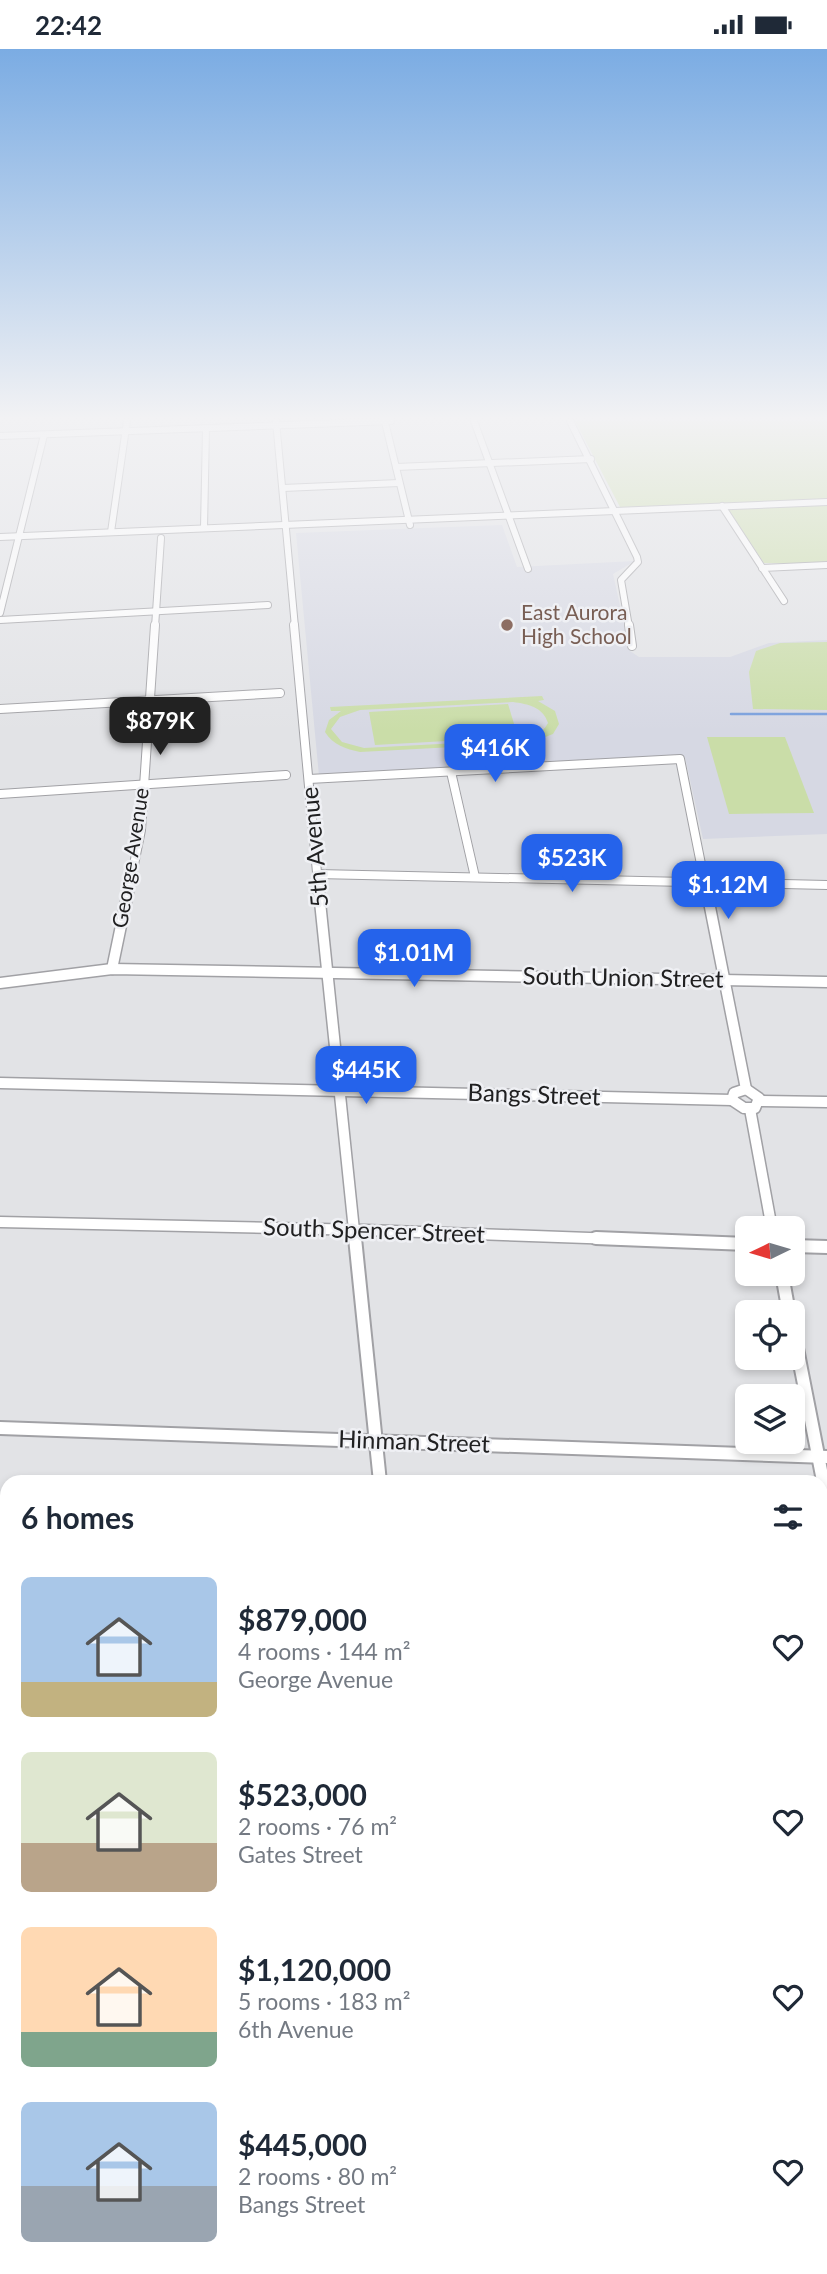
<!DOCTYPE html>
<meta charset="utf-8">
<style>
:root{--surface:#fff;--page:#f6f6f7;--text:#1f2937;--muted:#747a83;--accent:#2563eb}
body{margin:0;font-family:Lato,sans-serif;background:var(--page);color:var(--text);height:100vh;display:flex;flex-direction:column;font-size:26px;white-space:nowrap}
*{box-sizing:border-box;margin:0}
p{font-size:23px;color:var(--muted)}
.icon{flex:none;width:38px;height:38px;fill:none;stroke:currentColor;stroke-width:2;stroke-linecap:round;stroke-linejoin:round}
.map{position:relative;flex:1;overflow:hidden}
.drawer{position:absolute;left:0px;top:1426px;width:828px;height:800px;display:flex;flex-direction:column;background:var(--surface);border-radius:21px 21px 0 0;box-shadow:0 4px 10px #0003}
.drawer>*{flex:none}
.needle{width:46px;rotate:265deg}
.controls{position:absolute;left:735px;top:1167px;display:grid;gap:14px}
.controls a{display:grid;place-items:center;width:70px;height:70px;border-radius:10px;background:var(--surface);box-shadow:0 4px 10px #0003;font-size:35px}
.price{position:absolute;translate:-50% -60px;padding:0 16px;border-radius:14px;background:var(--accent);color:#fff;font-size:23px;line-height:46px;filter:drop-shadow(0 2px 4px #0008)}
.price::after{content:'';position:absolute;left:50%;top:42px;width:21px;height:16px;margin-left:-10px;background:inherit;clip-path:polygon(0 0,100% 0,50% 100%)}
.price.selected{background:#222;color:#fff}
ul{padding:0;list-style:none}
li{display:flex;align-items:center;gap:21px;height:175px;padding:0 21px}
li span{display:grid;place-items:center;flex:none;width:196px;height:140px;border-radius:10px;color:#555}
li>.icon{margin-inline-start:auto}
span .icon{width:84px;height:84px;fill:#fffc;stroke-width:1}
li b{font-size:30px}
h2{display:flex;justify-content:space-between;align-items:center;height:84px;padding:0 21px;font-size:30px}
.status{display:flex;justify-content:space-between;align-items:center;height:49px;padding:0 35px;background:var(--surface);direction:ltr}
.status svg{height:19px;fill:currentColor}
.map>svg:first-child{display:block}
</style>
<div class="status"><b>22:42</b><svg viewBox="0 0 49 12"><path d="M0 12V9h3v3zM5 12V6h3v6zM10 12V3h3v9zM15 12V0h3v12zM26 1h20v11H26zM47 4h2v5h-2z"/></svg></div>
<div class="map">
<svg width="827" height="2225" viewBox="0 0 827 2225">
<rect width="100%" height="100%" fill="#e2e3e6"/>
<polygon fill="#d6d8e3" points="502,476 517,518 635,512 613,525 630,602 639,608 730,608 769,594 827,591 827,785 703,790 685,708 319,727 296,484"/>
<g fill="#cadda8" fill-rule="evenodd">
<polygon points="575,372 827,372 827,515 764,514 725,456 620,458"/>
<polygon points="827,593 827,661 753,660 749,623 756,602 780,594"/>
<path d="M 542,647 L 544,651 L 538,652 L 555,662 L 559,675 L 553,685 L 530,694 L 360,703 C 346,700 333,696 325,683 L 329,671 L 341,662 L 331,662 L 330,658 ZM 513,653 C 528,655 543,658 548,674 C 541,687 530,689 517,691 L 364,699 L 342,693 L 331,680 L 340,668 L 360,661 Z"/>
<polygon points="508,655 518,688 375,696 369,663"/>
<polygon points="707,688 785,688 814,764 729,765"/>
</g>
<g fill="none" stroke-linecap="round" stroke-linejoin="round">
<polyline stroke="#799fdc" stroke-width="2.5" points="731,665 827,665"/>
<g stroke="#a1a1a5" stroke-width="8">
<g id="street-far4">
<polyline points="276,372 295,578"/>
<polyline points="474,372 528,520"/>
<polyline points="570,372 637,508 638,513 621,531 629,578"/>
<polyline points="385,373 410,476"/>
<polyline points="0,387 391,372"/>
<polyline points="396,418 591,410"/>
<polyline points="283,439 399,434"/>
<polyline points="722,457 784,552"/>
<polyline points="204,479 206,380"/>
<polyline points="111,483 127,372"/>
<polyline points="0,488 827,453"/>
<polyline points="762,519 827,516"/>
<polyline points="0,564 44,386"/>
<polyline points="0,571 268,556"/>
<polyline points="155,578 161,489"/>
</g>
</g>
<g stroke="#a1a1a5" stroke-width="10">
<g id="street-far3">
<polyline points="294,576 319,845"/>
<polyline points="629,576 632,597"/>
<polyline points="0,660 280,644"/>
<polyline points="451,723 475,828"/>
<polyline points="309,730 680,710 707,845"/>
<polyline points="0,745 286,726"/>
<polyline points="317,825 827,836"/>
<polyline points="128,845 141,781 155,576"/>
</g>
</g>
<g stroke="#a1a1a5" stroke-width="13">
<g id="street-far2">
<polyline points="319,843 355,1191"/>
<polyline points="707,843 746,1040"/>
<polyline points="112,920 128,843"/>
<polyline points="0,934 112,920 827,933"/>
<polyline points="0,1034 732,1051"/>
<polygon points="746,1040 759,1049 755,1059 744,1059 732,1051 734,1044"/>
<polyline points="760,1052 827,1053"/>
<polyline points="750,1060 772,1180"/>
<polyline points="0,1173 365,1181 644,1191"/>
</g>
</g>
<g stroke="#a1a1a5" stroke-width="16">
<g id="street-far1">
<polyline points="355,1189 380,1433"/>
<polyline points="596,1189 747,1195"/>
<polyline points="793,1197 827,1198"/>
<polyline points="782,1225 789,1264"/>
<polyline points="793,1279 827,1452"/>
<polyline points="0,1379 827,1408"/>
<polyline points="0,1613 7,1613"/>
</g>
</g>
<g stroke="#a1a1a5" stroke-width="20">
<g id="street">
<polyline points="821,1642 827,1642"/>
<polyline points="0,1913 7,1913"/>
<polyline points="821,1952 827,1952"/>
<polyline points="508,2219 509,2225"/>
</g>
</g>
<use href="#street-far4" stroke="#fff" stroke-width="6"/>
<use href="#street-far3" stroke="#fff" stroke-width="8"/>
<use href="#street-far2" stroke="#fff" stroke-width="10"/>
<use href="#street-far1" stroke="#fff" stroke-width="12"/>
<use href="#street" stroke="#fff" stroke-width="17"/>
</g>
<linearGradient id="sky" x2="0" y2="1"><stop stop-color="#7bace3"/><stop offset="0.54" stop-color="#f2f2f4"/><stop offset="1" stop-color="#f2f2f4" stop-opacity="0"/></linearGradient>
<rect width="827" height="683" fill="url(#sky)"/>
<circle fill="#8d6e63" stroke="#eff0f4" stroke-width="2.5" cx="507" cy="576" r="7"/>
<g text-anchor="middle" stroke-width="5" stroke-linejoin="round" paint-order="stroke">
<g font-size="21" fill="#785e54" stroke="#eff0f4" text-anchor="start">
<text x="521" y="571">East Aurora<tspan x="521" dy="24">High School</tspan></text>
</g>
<g font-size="21" fill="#202021" stroke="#eff0f4">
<text transform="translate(131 809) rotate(-81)" y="7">George Avenue</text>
</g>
<g font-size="24" fill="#202021" stroke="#eff0f4">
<text transform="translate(315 798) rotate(-95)" y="8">5th Avenue</text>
<text transform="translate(623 929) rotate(1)" y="8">South Union Street</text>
<text transform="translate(534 1046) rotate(2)" y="8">Bangs Street</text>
<text transform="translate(374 1182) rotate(2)" y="8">South Spencer Street</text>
<text transform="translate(414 1393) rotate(2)" y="8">Hinman Street</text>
</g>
</g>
</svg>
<div class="controls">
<a><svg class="needle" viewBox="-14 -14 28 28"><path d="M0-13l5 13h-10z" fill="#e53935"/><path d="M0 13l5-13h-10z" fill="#747a83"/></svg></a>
<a><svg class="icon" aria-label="locate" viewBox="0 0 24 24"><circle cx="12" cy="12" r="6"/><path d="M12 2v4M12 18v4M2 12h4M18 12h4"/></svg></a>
<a><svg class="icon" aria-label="layers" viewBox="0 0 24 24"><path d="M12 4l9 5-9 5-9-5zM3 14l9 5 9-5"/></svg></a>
</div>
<b class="price selected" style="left:160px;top:708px">$879K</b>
<b class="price" style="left:495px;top:735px">$416K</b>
<b class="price" style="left:572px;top:845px">$523K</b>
<b class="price" style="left:728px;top:872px">$1.12M</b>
<b class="price" style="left:414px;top:940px">$1.01M</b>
<b class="price" style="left:366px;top:1057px">$445K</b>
<section class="drawer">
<h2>6 homes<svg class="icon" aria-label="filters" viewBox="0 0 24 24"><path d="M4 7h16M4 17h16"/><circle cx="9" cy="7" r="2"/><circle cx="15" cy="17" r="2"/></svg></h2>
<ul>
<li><span style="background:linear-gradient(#a9c7e8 75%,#c2b280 0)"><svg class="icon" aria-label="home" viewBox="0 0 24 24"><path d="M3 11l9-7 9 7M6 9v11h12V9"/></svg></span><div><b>$879,000</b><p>4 rooms · 144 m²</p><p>George Avenue</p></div><svg class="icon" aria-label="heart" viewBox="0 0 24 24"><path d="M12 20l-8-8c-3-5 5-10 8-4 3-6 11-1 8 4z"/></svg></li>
<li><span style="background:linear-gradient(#dfe7d0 65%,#b9a48a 0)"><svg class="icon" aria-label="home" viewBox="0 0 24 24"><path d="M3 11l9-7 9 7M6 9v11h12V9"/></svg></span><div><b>$523,000</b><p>2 rooms · 76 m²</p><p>Gates Street</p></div><svg class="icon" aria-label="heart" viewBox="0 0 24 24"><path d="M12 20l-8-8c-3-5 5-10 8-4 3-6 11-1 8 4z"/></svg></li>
<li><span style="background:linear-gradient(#ffd9b3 75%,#7fa58c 0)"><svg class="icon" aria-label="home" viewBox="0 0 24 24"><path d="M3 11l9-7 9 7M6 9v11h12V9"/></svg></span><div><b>$1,120,000</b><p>5 rooms · 183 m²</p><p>6th Avenue</p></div><svg class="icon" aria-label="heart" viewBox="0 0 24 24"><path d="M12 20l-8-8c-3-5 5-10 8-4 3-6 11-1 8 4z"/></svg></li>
<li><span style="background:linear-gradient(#a9c7e8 60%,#9aa5b1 0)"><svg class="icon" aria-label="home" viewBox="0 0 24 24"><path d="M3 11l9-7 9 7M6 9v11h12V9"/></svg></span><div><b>$445,000</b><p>2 rooms · 80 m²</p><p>Bangs Street</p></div><svg class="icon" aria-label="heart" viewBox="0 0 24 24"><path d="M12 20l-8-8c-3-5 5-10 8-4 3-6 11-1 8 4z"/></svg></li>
</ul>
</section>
</div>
